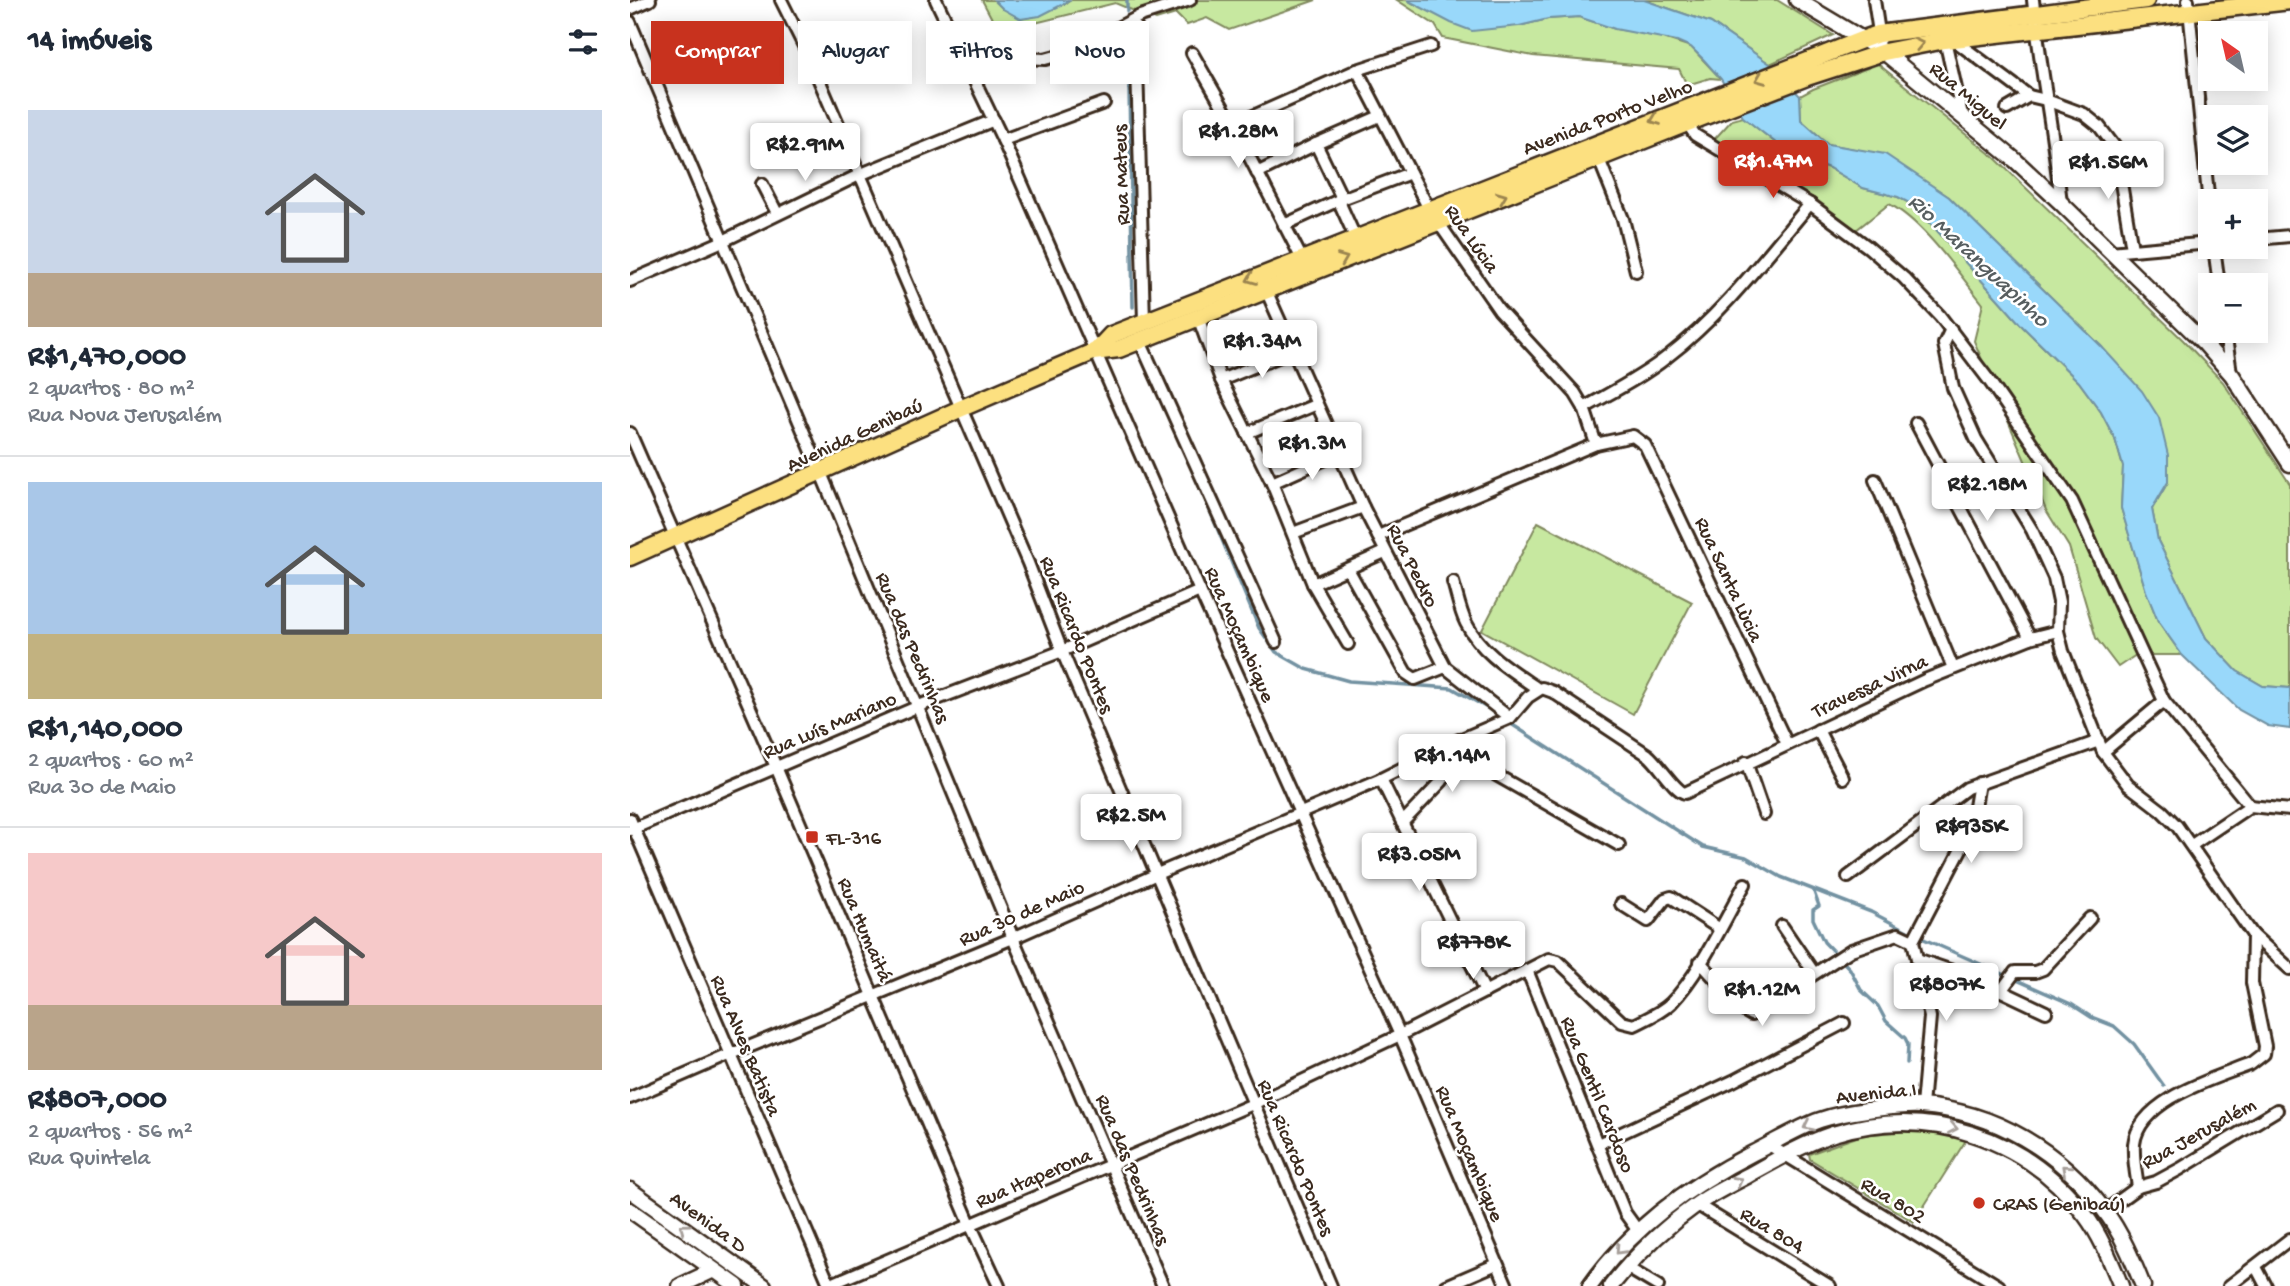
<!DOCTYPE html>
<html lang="pt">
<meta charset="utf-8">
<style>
:root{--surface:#fff;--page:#f6f6f7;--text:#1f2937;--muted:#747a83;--line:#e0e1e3;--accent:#c8321e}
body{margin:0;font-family:"Gochi Hand",sans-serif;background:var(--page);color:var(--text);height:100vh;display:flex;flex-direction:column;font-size:26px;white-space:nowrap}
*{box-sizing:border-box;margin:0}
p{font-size:23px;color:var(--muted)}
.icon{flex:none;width:38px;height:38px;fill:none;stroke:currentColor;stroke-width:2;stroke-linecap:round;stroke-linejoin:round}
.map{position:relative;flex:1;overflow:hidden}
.panel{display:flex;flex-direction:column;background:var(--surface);width:630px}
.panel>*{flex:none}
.banner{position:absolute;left:21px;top:21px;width:665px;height:63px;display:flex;gap:14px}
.needle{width:46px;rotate:326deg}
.controls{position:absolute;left:1568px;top:21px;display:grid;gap:14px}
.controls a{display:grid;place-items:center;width:70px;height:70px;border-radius:0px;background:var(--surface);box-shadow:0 4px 18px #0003;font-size:35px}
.price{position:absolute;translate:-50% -60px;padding:0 16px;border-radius:7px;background:#fff;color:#222;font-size:23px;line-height:46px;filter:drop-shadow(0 2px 4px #0008)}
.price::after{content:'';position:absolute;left:50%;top:42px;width:21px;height:16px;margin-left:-10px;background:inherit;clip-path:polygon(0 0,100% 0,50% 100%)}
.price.active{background:var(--accent);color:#fff}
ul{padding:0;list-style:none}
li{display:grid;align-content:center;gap:14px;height:371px;padding:0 28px}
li+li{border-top:2px solid var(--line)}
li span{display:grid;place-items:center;height:217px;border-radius:0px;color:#555}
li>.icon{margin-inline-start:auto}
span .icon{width:126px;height:126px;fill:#fffc;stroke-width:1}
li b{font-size:30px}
h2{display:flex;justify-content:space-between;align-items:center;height:84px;padding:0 28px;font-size:30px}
.pill{padding:0 24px;border-radius:0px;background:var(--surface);box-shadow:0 4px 18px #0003;font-size:24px;line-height:63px}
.pill.active{background:var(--accent);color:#fff}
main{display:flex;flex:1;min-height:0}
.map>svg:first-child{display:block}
</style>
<main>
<section class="panel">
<h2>14 imóveis<svg class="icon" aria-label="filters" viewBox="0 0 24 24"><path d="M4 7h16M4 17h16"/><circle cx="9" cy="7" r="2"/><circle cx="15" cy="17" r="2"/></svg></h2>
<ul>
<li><span style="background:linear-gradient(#c9d6e8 75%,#b9a48a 0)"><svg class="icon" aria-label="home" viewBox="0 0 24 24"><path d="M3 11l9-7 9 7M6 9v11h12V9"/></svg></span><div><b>R$1,470,000</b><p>2 quartos · 80 m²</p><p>Rua Nova Jerusalém</p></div></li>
<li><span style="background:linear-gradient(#a9c7e8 70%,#c2b280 0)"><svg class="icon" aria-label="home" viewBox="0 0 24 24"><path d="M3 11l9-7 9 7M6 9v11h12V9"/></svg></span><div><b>R$1,140,000</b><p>2 quartos · 60 m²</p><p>Rua 30 de Maio</p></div></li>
<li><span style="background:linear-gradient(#f6c9c9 70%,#b9a48a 0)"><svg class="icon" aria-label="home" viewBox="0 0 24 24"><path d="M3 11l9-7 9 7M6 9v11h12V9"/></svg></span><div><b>R$807,000</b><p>2 quartos · 56 m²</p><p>Rua Quintela</p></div></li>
</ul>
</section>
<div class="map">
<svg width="1660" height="1286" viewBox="0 0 1660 1286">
<rect width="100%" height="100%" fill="#fff"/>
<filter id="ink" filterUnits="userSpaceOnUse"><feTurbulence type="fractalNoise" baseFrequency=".0143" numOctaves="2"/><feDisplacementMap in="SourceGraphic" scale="14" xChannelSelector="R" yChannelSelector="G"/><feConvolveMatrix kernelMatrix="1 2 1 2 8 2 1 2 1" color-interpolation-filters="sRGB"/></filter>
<g filter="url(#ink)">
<g fill="#c7e8a0" stroke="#81895f" stroke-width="2">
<polygon points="352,0 364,0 373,9 435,4 441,0 686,0 599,30 577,18 557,25 546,14 526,20 485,3 369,32"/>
<polygon points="767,0 777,0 784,4 889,26 918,19 949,17 985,29 1024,35 1061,47 1091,79 1080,78 1057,85 1049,69 903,56 813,38 805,25"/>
<polygon points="1014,0 1147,0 1203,35 1140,64 1081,23"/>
<polygon points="1248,64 1364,157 1553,340 1593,382 1660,484 1660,688 1633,686 1607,671 1576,638 1528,541 1522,509 1538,482 1472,347 1319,197 1255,155 1198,144 1171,120 1170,96 1183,89"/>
<path d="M 1113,117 L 1160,154 L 1199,168 L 1233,188 L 1268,197 L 1285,206 L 1393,327 L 1449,382 L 1471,412 L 1485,439 L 1493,467 L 1491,508 L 1516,591 L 1528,621 L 1552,655 L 1506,655 L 1488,667 L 1466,638 L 1439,547 L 1416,510 L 1344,341 L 1353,304 C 1329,274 1293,221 1259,204 L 1221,234 L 1080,144 L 1102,120 Z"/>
<polygon points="908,522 1062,602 1003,714 852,630"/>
<polygon points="1294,1129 1338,1137 1284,1222 1180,1159 1179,1154 1232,1135"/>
</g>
<g fill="#99d8fa" stroke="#7392a2" stroke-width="2">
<polygon points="364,0 441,0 410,16 391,19 373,9"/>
<polygon points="777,0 1014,0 1081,23 1140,64 1170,96 1171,120 1198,144 1255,154 1319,197 1472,347 1512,391 1529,418 1538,455 1538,482 1522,509 1528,541 1576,638 1607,671 1633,686 1660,688 1660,729 1638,726 1609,710 1552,655 1528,621 1516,591 1491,508 1493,466 1485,439 1471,412 1449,382 1393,327 1285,206 1268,197 1233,188 1199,168 1160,154 1113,117 1091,79 1074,60 1061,47 1047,41 985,29 949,17 918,19 889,26 842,31 821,23"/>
</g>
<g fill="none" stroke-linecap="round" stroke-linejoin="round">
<g stroke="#7392a2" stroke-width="3.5">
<polyline points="497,0 497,11"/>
<polyline points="498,33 503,307"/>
<polyline points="567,480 629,628 646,652 676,669 719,681 822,688 866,713"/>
<polyline points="878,722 1073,847 1116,857 1151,877 1241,912 1287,936 1441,1004 1461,1017 1484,1026 1504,1044 1534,1086"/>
<polyline points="1184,892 1189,906 1183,910 1183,919 1194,942 1220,969 1231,990 1248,1006 1256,1021 1275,1038 1278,1044 1277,1063"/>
</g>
<g stroke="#3b2a1e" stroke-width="16">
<g id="street">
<polyline points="151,0 177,52 398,563 432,651 701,1286"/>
<polyline points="306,0 373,140 570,591 770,1035 877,1286"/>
<polyline points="1244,0 1250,39"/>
<path d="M 1403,0 C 1410,68 1424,135 1431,203"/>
<polyline points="1558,0 1580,214"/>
<polyline points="0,9 20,0"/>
<polyline points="0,22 191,473 383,938 533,1286"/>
<polyline points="506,27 514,322"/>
<polyline points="1315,40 1332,115"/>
<polyline points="1324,40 1399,96 1416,100 1454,114 1469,126 1485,147 1502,249"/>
<polyline points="327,41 373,57 415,59 444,51 510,16 560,0"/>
<polyline points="562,53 603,125 674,263"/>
<polyline points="727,70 799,209 869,310 945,393 954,408 966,444"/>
<polyline points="1377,109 1399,96"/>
<polyline points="1057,123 1065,135 1180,204 1238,247 1274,278 1310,316 1358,379 1442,501 1534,701 1620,806"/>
<polyline points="603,125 727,70 801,46"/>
<polyline points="373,140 474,103"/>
<polyline points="686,144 710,194 711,206 725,237"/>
<polyline points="969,159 993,219 1006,271"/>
<polyline points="627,173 686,144 750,116"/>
<polyline points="132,184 147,213"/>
<polyline points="654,225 709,200 780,173"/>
<polyline points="1626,239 1660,236"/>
<polyline points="1584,247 1589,285"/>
<polyline points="1480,252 1580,243"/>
<polyline points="0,281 93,241 229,175 364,120"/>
<polyline points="636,290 733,507 815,667 880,718"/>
<polyline points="568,317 591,380 642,483 683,584 718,644"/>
<path d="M 1321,329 L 1314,344 L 1323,388 L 1346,439 L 1402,530 L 1424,578 L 1429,602 L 1428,631 L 1433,651 L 1473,752 L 1498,785 L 1532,811 L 1547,826 L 1623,935 L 1622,983 L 1635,1046 L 1634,1054 L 1621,1064 C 1586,1078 1509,1099 1504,1144 C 1503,1158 1506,1174 1508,1187 L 1475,1211"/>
<polyline points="1595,331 1601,373"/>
<polyline points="510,341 646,642"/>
<polyline points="591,380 662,351"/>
<path d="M 954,408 C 982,392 1012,377 1037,357 C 1092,315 1136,256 1180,204"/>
<polyline points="1286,423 1400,638"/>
<polyline points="0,433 146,767 340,1224 369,1286"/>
<polyline points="617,433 685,405"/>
<polyline points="1245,480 1323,668"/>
<polyline points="642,483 709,453"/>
<polyline points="663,533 733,507"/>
<polyline points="748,536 966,444 1003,436 1015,445 1157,744"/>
<polyline points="718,569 776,673 785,679 815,667"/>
<path d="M 823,582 C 827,595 830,611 836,623 C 851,653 882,671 908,689"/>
<polyline points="683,584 755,552"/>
<polyline points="1188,730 1213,778"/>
<polyline points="826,752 989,845"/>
<polyline points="1473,752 1534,701"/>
<polyline points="1116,762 1134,814"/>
<polyline points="751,779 855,992"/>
<polyline points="0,819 200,1286"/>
<polyline points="772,823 812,781 827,747"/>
<polyline points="0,830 289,706 432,651 570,591"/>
<polyline points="1562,845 1620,806 1660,810"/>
<polyline points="1218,877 1337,788 1469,741"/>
<polyline points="991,904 1018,921 1035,899 1041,897 1090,929"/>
<polyline points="1152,926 1184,973"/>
<polyline points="1623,935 1660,969"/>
<polyline points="1287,959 1346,979 1416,1012"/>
<polyline points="1070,962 1116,1012 1121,1015 1221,950 1268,934 1283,941"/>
<polyline points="897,970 995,1213 1008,1231"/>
<polyline points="1371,991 1385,972 1405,972 1413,969 1460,918"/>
<path d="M 0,1098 L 99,1055 L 383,938 L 527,874 L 751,779 L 829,740 L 880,718 L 898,697 L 912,688 L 923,692 L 1018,755 C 1029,764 1045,791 1055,793 L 1295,680 L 1400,638 L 1428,631"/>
<polyline points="1292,1106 1300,1017 1283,941 1341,830 1349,783"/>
<polyline points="968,1144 1103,1081 1214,1023"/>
<polyline points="1139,1145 1369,1286"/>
<polyline points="1508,1187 1526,1182 1550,1169 1647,1110"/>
<polyline points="1066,1204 1200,1286"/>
<polyline points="996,1267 1028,1286"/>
<polyline points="1626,1267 1636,1286"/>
<path d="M 199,1285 L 623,1104 L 770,1035 L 919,959 L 928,961 L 992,1022 L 1004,1025 C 1016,1019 1031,1013 1041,1003 C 1069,975 1095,919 1115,884"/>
<polyline points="816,1286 867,1264"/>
<polyline points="1599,1286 1660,1239"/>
</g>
</g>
<g stroke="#3b2a1e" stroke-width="19">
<g id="secondary">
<polyline points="1167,0 1254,52 1385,160 1431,203 1574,343 1602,375 1660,464"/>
<polyline points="0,1190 134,1286"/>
<polyline points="0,1210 107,1286"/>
<polyline points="50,1286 84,1270"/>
<path d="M 960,1286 C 1001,1228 1060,1185 1123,1153 C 1145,1142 1167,1128 1190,1120 C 1205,1115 1222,1112 1237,1110 C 1255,1108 1272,1105 1290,1106 C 1364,1111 1430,1151 1474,1210 C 1491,1232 1503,1261 1513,1286"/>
<path d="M 981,1286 C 1005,1256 1035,1227 1066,1205 C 1081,1194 1100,1185 1117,1176 C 1144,1161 1173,1144 1203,1134 C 1298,1105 1395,1136 1455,1215 C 1471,1236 1481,1262 1491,1286"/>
</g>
</g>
<g stroke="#3b2a1e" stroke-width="21">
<g id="primary">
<polyline points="466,351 481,335 514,322 1234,39 1248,34 1516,0"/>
<polyline points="0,557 332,408 463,352 489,349 1057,123 1177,77 1254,52 1315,40 1660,1"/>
</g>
</g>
<use href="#street" stroke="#fff" stroke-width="10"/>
<use href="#secondary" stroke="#fff" stroke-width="14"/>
<use href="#primary" stroke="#fce080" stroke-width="16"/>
</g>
<defs><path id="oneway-chevron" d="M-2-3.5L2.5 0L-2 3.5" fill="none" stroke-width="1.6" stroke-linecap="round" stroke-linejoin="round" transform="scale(1.75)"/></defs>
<g stroke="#9c854f">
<use href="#oneway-chevron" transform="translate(1289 44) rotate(-12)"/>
<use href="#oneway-chevron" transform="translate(1130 79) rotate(159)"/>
<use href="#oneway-chevron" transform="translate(1025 120) rotate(159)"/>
<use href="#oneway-chevron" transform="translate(872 197) rotate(-21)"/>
<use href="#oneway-chevron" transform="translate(713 259) rotate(-22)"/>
<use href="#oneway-chevron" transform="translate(621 279) rotate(158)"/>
</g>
<g stroke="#a79f9a">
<use href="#oneway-chevron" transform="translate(1178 1126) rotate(154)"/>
<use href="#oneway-chevron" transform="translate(1323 1128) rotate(11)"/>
<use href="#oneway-chevron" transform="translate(1436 1169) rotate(-138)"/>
<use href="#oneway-chevron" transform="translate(1108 1181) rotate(-29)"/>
<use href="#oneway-chevron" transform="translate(54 1228) rotate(-144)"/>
<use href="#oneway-chevron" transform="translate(990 1250) rotate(133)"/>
</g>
</g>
<g fill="#c8321e" stroke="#fff" stroke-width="2.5">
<rect x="175" y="830" width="14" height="14" rx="3.5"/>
<circle cx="1349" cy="1203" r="7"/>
</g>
<g text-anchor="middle" stroke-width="5" stroke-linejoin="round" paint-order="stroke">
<g font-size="21" fill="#3b2a1e" stroke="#fff">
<text transform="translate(1339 95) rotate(40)" y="7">Rua Miguel</text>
<text transform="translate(977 116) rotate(-21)" y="7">Avenida Porto Velho</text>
<text transform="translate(490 175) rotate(-92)" y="7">Rua Mateus</text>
<text transform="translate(843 238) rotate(55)" y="7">Rua Lúcia</text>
<text transform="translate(224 434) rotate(-25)" y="7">Avenida Genibaú</text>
<text transform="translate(784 565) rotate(63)" y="7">Rua Pedro</text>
<text transform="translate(1100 579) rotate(65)" y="7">Rua Santa Lùcia</text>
<text transform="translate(448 634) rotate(68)" y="7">Rua Ricardo Pontes</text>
<text transform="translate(611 634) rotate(66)" y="7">Rua Moçambique</text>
<text transform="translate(284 647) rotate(67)" y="7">Rua das Pedrinhas</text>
<text transform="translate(1239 685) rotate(-25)" y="7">Travessa Virna</text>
<text transform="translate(199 724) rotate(-23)" y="7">Rua Luís Mariano</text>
<text transform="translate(391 912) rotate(-24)" y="7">Rua 30 de Maio</text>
<text transform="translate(236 929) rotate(67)" y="7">Rua Humaitá</text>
<text transform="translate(117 1045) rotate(67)" y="7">Rua Alves Batista</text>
<text transform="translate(1246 1092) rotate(-6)" y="7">Avenida I</text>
<text transform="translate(969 1094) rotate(68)" y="7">Rua Gentil Cardoso</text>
<text transform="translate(1568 1132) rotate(-29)" y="7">Rua Jerusalém</text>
<text transform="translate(841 1153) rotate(67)" y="7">Rua Moçambique</text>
<text transform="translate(667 1157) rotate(67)" y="7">Rua Ricardo Pontes</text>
<text transform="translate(504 1169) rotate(67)" y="7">Rua das Pedrinhas</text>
<text transform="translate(403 1177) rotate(-23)" y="7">Rua Itaperona</text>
<text transform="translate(1264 1199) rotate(31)" y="7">Rua 802</text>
<text transform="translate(79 1221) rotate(36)" y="7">Avenida D</text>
<text transform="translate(1143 1229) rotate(31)" y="7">Rua 804</text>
</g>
<g font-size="21" fill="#3b2a1e" stroke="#fff" text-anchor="start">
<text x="196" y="844">FL-316</text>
<text x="1363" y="1210">CRAS (Genibaú)</text>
</g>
<g font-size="23" font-style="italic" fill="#575e60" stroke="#fff">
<text transform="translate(1350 259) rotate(43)" y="8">Rio Maranguapinho</text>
</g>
</g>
</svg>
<div class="controls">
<a><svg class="needle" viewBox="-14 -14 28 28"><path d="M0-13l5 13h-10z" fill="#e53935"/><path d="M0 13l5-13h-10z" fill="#747a83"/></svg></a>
<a><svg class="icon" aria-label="layers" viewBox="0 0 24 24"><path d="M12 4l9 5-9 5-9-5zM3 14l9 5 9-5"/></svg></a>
<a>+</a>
<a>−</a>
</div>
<b class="price" style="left:608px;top:170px">R$1.28M</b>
<b class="price" style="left:175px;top:183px">R$2.91M</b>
<b class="price active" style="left:1143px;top:200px">R$1.47M</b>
<b class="price" style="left:1478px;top:201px">R$1.56M</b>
<b class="price" style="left:632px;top:380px">R$1.34M</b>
<b class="price" style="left:682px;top:482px">R$1.3M</b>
<b class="price" style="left:1357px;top:523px">R$2.18M</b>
<b class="price" style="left:822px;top:794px">R$1.14M</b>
<b class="price" style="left:501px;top:854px">R$2.5M</b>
<b class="price" style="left:1341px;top:865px">R$935K</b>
<b class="price" style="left:789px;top:893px">R$3.05M</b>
<b class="price" style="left:843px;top:981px">R$778K</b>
<b class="price" style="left:1316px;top:1023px">R$807K</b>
<b class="price" style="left:1132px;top:1028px">R$1.12M</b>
<div class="banner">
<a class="pill active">Comprar</a>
<a class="pill">Alugar</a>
<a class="pill">Filtros</a>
<a class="pill">Novo</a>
</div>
</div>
</main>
